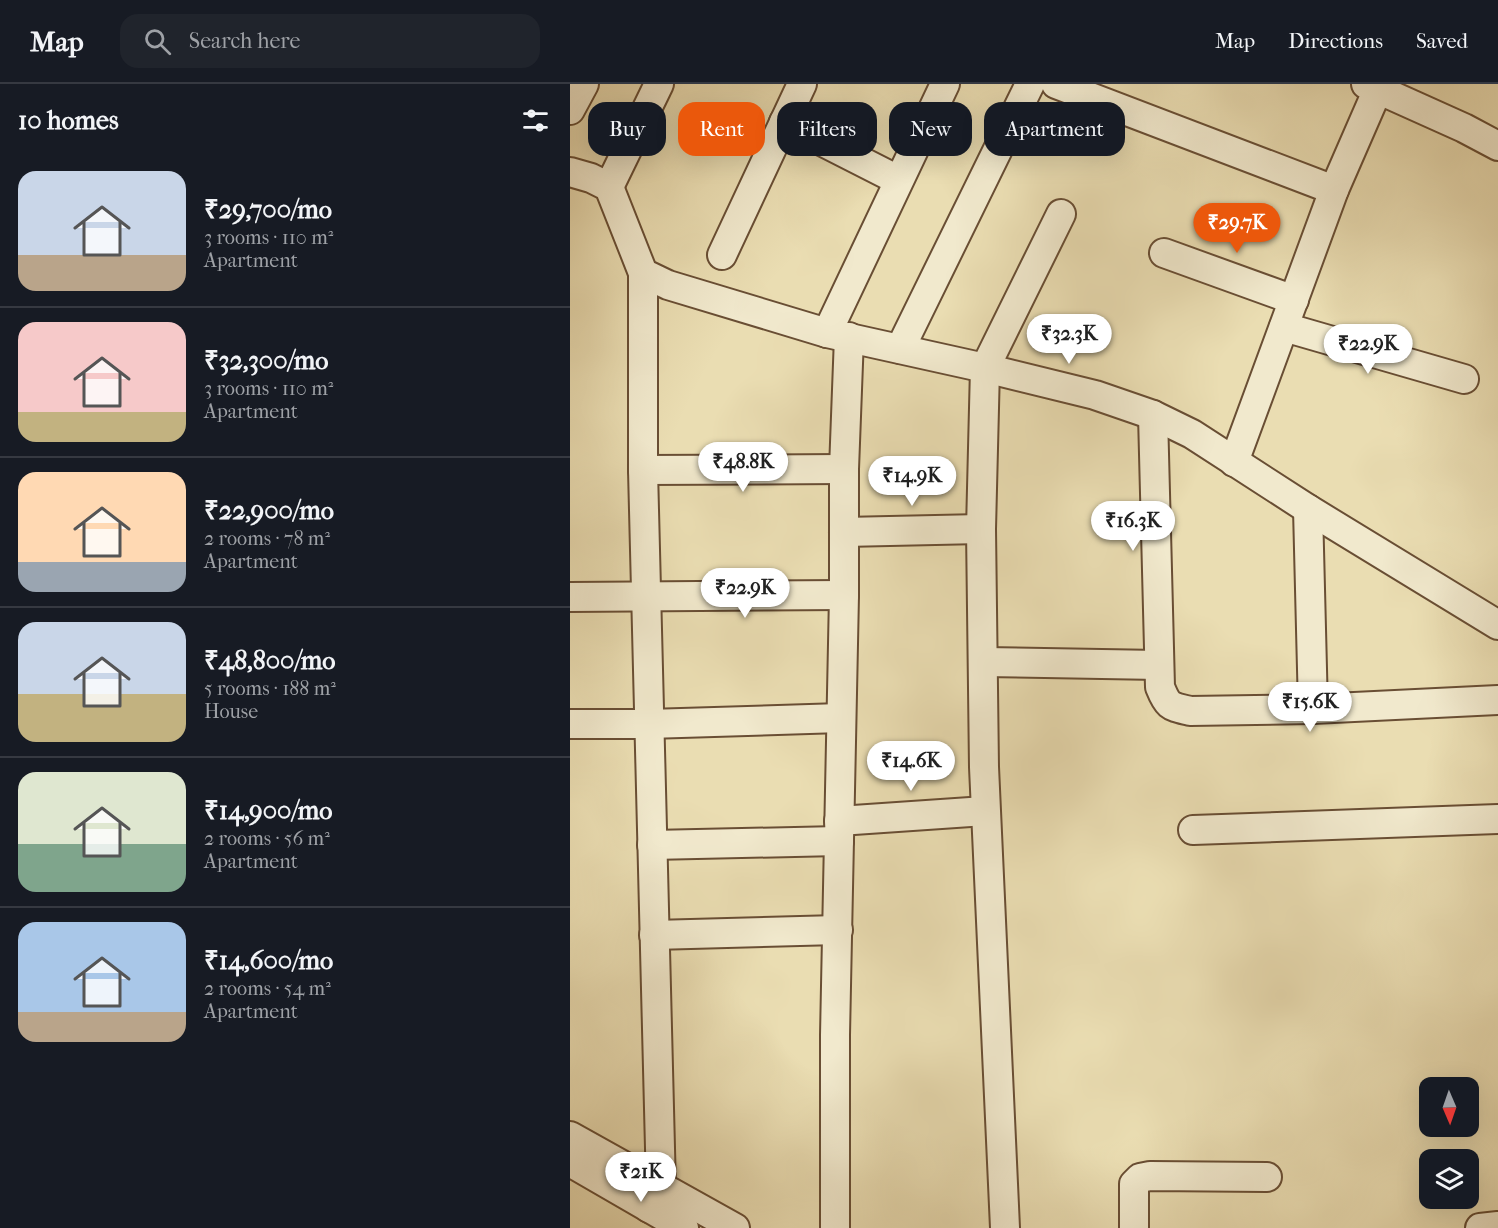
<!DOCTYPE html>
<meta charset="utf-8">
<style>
:root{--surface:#171b24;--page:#20242c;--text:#f1f3f6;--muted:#9ea1a6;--line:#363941;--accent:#ea580c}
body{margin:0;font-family:"IM FELL French Canon",serif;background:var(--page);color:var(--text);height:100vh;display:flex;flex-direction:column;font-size:22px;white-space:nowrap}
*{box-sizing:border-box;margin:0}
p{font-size:20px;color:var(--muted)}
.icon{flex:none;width:33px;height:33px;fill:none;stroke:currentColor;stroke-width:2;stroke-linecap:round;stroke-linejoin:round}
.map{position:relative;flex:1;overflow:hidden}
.side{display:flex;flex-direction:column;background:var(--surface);width:570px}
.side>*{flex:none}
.hud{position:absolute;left:18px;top:18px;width:570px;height:54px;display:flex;gap:12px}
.needle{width:39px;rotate:178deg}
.controls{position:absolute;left:849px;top:993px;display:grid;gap:12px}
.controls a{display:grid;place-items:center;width:60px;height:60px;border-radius:12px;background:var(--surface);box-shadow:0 6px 24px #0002;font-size:30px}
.price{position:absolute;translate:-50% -51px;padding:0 14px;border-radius:21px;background:#fff;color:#222;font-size:20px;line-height:39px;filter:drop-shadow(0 2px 3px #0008)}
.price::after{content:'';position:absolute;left:50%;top:36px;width:18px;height:14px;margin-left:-9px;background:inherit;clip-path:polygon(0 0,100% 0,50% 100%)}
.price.on{background:var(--accent);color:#fff}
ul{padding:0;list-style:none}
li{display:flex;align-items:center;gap:18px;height:150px;padding:0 18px}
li+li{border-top:2px solid var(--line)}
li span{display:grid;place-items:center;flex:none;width:168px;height:120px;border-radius:18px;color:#555}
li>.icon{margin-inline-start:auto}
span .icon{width:72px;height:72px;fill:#fffc;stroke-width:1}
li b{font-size:26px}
h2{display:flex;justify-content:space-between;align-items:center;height:72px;padding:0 18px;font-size:26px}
.pill{padding:0 21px;border-radius:18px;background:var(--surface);box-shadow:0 6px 24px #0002;font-size:21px;line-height:54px}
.pill.on{background:var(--accent);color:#fff}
header{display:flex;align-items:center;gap:36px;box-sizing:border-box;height:84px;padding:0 30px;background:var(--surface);border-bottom:2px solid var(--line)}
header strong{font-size:28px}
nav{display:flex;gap:33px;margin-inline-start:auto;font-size:21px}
.search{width:420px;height:54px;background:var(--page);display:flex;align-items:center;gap:15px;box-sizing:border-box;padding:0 21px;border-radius:18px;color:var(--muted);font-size:22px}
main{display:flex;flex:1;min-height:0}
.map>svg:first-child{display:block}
</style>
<header>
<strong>Map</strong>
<div class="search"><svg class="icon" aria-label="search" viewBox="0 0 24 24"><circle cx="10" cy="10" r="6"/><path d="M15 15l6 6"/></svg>Search here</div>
<nav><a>Map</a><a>Directions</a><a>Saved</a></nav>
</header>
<main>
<section class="side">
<h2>10 homes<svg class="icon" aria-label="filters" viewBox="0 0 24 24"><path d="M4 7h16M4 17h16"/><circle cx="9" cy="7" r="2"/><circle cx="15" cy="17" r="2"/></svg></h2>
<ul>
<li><span style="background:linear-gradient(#c9d6e8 70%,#b9a48a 0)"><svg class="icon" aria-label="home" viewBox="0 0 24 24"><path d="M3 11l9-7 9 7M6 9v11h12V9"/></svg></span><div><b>₹29,700/mo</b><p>3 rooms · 110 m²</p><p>Apartment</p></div></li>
<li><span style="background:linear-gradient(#f6c9c9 75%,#c2b280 0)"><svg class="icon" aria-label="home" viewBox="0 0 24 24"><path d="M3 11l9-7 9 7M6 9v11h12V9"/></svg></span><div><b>₹32,300/mo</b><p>3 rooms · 110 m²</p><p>Apartment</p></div></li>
<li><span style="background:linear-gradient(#ffd9b3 75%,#9aa5b1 0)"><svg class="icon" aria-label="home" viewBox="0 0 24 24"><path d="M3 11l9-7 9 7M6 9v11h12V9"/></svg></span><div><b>₹22,900/mo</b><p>2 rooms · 78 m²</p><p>Apartment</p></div></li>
<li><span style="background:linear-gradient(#c9d6e8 60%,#c2b280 0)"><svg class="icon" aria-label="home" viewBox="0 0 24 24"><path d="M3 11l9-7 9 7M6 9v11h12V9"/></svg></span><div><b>₹48,800/mo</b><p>5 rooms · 188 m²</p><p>House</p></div></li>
<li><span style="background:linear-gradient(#dfe7d0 60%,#7fa58c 0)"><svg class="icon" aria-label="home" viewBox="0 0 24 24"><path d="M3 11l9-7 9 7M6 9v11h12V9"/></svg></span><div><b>₹14,900/mo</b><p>2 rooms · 56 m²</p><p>Apartment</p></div></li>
<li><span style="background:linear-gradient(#a9c7e8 75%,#b9a48a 0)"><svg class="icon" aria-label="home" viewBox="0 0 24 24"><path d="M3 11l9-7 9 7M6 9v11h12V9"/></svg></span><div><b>₹14,600/mo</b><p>2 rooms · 54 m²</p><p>Apartment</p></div></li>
</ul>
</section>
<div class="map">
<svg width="928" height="1144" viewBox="0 0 928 1144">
<rect width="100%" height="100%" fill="#eaddb2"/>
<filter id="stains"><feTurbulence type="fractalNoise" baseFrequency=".00333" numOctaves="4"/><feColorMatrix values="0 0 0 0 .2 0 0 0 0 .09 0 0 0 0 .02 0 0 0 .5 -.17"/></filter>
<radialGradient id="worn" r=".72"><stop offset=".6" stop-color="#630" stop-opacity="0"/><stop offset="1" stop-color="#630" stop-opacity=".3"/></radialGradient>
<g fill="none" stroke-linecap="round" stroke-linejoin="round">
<g stroke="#694e34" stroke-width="32">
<g id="minor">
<polyline points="486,0 764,106"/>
<polyline points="796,0 894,44 928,62"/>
<polyline points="0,26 14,0"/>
<polyline points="214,38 328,96"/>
<polyline points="0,88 21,94 39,103 73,189 98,201 257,249 415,284 525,311 583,331 622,350 738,425 928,541"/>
<polyline points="39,103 89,0"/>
<polyline points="594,169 724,216"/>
<polyline points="152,171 232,0"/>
<polyline points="73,189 73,386 91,1104 79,1124"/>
<polyline points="714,243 894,295"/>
<polyline points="257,249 375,0"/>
<polyline points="330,265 460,0"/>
<path d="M 583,331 L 590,603 C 598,623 600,622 620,627 L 743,625 L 928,616"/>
<polyline points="664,378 764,106 808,5"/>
<polyline points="73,386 274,385"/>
<polyline points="738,425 743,625"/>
<polyline points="274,448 411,445"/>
<polyline points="0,513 274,511"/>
<polyline points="413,578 589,581"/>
<polyline points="0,640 78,640 271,634"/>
<polyline points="269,737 415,727"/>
<polyline points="623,746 928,735"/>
<polyline points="82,761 269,757"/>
<polyline points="84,851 268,846"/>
<polyline points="0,1052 165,1144"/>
<polyline points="0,1078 114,1144"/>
<polyline points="265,1144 265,951 274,511 274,385 279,253"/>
<polyline points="435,1144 414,683 411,445 415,284 491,130"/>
<polyline points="564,1144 564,1100 570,1094 580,1092 697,1093"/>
<polyline points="910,1144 928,1142"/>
</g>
</g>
<use href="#minor" stroke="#f1e9cd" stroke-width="28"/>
</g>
<rect width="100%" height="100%" filter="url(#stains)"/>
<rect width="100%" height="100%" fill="url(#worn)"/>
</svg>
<div class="controls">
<a><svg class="needle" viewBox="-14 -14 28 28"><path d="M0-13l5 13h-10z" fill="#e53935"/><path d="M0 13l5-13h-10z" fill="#9ea1a6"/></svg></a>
<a><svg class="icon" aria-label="layers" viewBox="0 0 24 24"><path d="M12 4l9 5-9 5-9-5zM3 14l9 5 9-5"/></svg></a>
</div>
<b class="price on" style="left:667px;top:170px">₹29.7K</b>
<b class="price" style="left:499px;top:281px">₹32.3K</b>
<b class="price" style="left:798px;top:291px">₹22.9K</b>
<b class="price" style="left:173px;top:409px">₹48.8K</b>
<b class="price" style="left:342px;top:423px">₹14.9K</b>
<b class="price" style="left:563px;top:468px">₹16.3K</b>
<b class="price" style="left:175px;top:535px">₹22.9K</b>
<b class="price" style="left:740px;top:649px">₹15.6K</b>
<b class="price" style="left:341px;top:708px">₹14.6K</b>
<b class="price" style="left:71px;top:1119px">₹21K</b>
<div class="hud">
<a class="pill">Buy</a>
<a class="pill on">Rent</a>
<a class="pill">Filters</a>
<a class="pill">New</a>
<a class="pill">Apartment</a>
</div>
</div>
</main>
